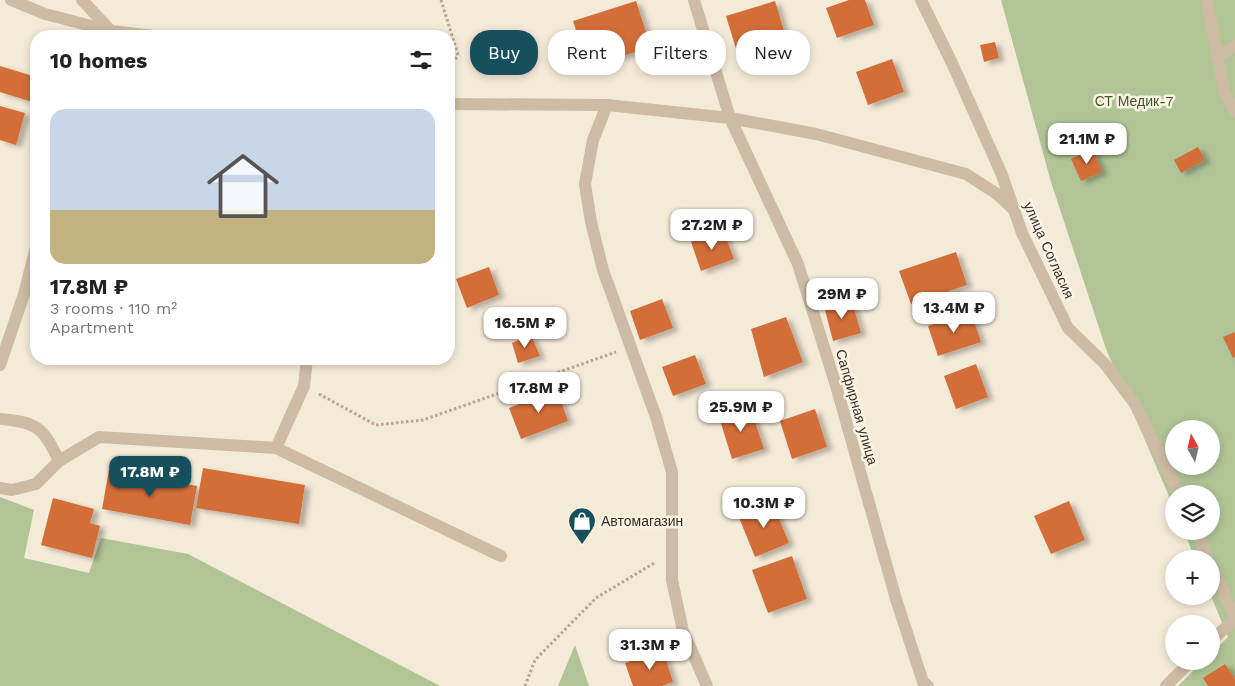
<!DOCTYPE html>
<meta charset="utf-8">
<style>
:root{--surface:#fff;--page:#f2f2f2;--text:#222;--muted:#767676;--line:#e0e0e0;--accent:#17505d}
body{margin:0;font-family:"Work Sans",sans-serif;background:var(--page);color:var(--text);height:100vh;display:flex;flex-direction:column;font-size:19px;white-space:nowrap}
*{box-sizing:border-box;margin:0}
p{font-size:16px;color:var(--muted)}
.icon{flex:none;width:28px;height:28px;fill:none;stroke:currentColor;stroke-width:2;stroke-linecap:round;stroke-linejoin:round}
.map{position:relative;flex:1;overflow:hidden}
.drawer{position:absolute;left:30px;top:30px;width:425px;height:335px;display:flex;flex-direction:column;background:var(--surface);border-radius:20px;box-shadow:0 2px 8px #0003}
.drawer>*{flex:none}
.guide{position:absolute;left:470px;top:30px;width:475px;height:45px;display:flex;gap:10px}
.needle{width:32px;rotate:352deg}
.tools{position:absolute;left:1165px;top:420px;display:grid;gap:10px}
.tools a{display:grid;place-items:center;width:55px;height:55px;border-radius:50%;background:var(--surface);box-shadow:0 2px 8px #0003;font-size:25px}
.price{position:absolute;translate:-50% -42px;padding:0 11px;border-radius:10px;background:#fff;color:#222;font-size:16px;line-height:32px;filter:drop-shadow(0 1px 2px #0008)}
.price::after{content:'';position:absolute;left:50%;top:30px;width:15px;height:11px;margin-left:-8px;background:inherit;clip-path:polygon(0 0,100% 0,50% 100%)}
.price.on{background:var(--accent);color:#fff}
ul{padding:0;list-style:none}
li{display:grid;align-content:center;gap:10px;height:265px;padding:0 20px}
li+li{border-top:1px solid var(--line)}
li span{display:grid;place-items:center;height:155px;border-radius:15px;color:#555}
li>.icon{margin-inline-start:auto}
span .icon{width:90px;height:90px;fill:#fffc;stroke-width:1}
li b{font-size:21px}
h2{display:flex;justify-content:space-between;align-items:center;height:60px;padding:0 20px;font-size:21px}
.pill{padding:0 18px;border-radius:20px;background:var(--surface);box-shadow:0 2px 8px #0003;font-size:18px;line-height:45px}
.pill.on{background:var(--accent);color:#fff}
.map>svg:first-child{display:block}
</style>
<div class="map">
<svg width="1235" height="686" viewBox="0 0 1235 686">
<defs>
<filter id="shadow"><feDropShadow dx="5.5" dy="3" stdDeviation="2.5" flood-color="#0004"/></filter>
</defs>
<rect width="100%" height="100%" fill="#f4ead8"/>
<g fill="#b0c496" fill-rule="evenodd">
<path d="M 1001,0 L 1235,0 L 1235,686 L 1178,686 L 1203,661 L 1211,661 L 1211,654 L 1228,637 L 1211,596 L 1211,559 L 1195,559 L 1184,531 L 1211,531 L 1211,494 L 1174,494 L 1174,508 L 1106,349 L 1051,182 ZM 1174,429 L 1211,429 L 1211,466 L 1174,466 Z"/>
<polygon points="0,497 34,510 24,558 89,573 101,538 188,554 440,686 0,686"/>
<polygon points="575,645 589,686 558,686"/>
</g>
<g fill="#d36e37" filter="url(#shadow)">
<polygon points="849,0 865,0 874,25 837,38 826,8"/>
<polygon points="636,1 651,47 588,67 573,21"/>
<polygon points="775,1 790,51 741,65 726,16"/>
<polygon points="995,42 999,58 984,62 980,45"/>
<polygon points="892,59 904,92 868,105 856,72"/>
<polygon points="0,66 36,77 36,103 0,92"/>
<polygon points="0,106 25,113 16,145 0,140"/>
<polygon points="1198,147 1205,160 1181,173 1174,160"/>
<polygon points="1093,149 1102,172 1081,181 1071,159"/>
<polygon points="723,230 734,259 701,271 691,242"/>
<polygon points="956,252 967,285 911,304 899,271"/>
<polygon points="489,267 499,295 467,308 456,279"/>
<polygon points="851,298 861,333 833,341 824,306"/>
<polygon points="662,299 673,328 640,340 630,311"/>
<polygon points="971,312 981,342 938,356 928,326"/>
<polygon points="786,317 803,362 764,377 751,329"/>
<polygon points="1235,332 1235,357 1233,358 1223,337"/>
<polygon points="531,335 540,356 518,363 512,343"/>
<polygon points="695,355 706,384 673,396 662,367"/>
<polygon points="976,364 988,397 956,409 944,376"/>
<polygon points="557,390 568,421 521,439 509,408"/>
<polygon points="750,407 764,449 732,459 719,417"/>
<polygon points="815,409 827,447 792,459 780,421"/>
<polygon points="203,468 305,485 299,524 196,508"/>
<polygon points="109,470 197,486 190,525 102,509"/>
<polygon points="53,498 94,509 90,523 100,526 92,558 41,545"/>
<polygon points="772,501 789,543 755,557 738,515"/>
<polygon points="1069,501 1085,540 1051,554 1034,516"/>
<polygon points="792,556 807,599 768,613 752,570"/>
<polygon points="663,650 673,682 662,686 633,686 625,663"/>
<polygon points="1225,664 1235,679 1235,686 1208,686 1203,678"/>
</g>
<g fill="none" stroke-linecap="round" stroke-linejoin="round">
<g stroke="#b9a58d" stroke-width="3" stroke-dasharray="2.5 2.5" stroke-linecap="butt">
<polyline points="441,0 458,55 449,68"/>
<polyline points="319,394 376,425 423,420 616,352"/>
<polyline points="525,686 535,660 596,598 656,562"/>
</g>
<g stroke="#cdbba3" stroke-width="12">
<polyline points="11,0 45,14 111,31 154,36"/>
<polyline points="82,0 111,31"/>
<polyline points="694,0 730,118 798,264 837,389 896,599 923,682 928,686"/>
<polyline points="921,0 952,63 1002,175 1022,233 1068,328 1105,364 1135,404 1179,494"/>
<polyline points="1207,0 1224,91 1235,111"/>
<polyline points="1217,57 1235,46"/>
<polyline points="449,104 607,105 730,118 816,134 966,174 997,194 1014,210"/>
<polyline points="607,105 593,140 585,184 591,222 603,270 656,417 672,472 672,580 683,631 707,686"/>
<polyline points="0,365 24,294 36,247"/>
<path d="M 0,419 C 37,422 43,427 59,461"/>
<polyline points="276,448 304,386 307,359"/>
<polyline points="0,488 12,490 36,484 59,461 99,437 276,448 501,556"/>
<polyline points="1196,531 1208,559"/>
<polyline points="1211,565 1235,617"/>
<polyline points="1211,641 1235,619"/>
<polyline points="1166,686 1191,661"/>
</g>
</g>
<defs>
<g id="shop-pin" transform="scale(1.4375)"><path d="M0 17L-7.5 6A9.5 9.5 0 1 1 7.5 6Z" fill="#17505d" stroke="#fbf3e4"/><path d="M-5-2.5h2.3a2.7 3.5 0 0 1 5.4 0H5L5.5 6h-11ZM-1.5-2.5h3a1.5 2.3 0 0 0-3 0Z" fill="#fff"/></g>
</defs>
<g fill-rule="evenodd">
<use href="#shop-pin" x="582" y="521"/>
</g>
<g text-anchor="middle" stroke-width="5" stroke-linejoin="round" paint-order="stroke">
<g font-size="14" fill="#405827" stroke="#fbf3e4">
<text x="1134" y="106">СТ Медик-7</text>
</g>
<g font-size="14" fill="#372d26" stroke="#fbf3e4">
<text transform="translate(1049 250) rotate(66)" y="5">улица Согласия</text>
<text transform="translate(857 407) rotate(74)" y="5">Сапфирная улица</text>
</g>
<g font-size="14" fill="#372d26" stroke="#fbf3e4" text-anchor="start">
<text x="601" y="526">Автомагазин</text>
</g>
</g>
</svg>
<div class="tools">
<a><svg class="needle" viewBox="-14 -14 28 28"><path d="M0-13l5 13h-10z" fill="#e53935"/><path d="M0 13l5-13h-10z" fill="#767676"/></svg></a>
<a><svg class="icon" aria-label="layers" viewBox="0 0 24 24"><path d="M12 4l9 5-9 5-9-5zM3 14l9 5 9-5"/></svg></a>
<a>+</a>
<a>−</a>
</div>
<b class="price" style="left:1087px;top:165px">21.1M ₽</b>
<b class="price" style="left:712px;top:251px">27.2M ₽</b>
<b class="price" style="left:842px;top:320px">29M ₽</b>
<b class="price" style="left:954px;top:334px">13.4M ₽</b>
<b class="price" style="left:525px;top:349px">16.5M ₽</b>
<b class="price" style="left:539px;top:414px">17.8M ₽</b>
<b class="price" style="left:741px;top:433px">25.9M ₽</b>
<b class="price on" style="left:150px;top:498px">17.8M ₽</b>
<b class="price" style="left:764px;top:529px">10.3M ₽</b>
<b class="price" style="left:650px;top:671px">31.3M ₽</b>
<div class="guide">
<a class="pill on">Buy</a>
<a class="pill">Rent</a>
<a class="pill">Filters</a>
<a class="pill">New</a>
</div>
<section class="drawer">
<h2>10 homes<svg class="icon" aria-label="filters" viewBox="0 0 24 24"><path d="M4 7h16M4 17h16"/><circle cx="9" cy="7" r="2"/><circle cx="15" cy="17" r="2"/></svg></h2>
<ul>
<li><span style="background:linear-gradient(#c9d6e8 65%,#c2b280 0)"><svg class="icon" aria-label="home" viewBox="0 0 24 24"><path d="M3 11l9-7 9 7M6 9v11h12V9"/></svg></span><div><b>17.8M ₽</b><p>3 rooms · 110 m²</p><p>Apartment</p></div></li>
</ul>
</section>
</div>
